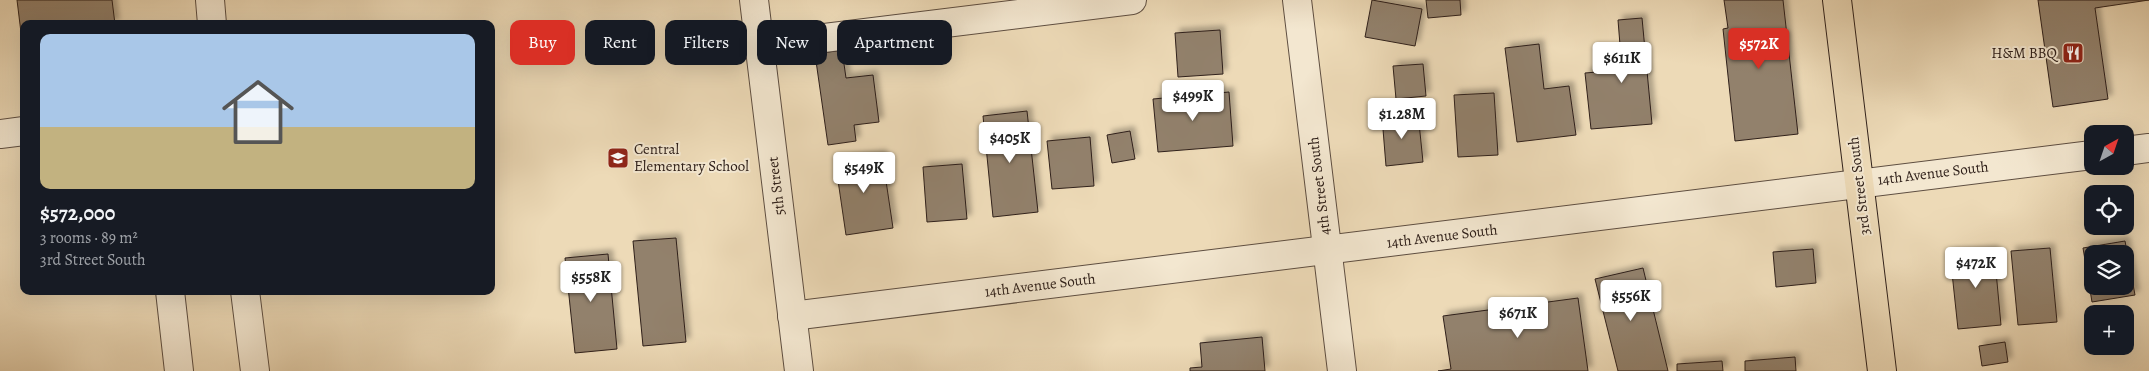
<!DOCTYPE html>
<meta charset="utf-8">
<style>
:root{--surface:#171b24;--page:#242831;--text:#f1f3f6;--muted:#9ea1a6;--line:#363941;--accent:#d93025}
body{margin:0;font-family:Alegreya,serif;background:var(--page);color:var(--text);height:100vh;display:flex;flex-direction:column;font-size:19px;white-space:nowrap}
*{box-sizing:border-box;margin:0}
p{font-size:16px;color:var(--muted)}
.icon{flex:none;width:28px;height:28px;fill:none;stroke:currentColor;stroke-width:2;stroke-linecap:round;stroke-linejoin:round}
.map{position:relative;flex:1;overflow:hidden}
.side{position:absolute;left:20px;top:20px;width:475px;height:275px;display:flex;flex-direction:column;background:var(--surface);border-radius:10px;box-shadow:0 5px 20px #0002}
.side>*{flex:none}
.hud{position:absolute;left:510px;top:20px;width:475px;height:45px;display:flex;gap:10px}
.needle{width:32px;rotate:40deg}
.tools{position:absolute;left:2084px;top:125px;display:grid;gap:10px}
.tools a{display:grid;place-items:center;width:50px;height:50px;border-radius:10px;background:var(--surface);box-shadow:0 5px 20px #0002;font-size:25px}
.price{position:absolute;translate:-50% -42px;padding:0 11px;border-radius:5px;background:#fff;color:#222;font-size:16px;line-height:32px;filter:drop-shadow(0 1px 2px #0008)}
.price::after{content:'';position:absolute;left:50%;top:30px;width:15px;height:11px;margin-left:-8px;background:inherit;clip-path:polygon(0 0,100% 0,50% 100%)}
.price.on{background:var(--accent);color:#fff}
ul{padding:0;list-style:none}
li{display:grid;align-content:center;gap:10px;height:265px;padding:0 20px}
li+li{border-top:1px solid var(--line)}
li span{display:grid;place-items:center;height:155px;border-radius:10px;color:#555}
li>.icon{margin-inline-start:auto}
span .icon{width:90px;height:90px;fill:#fffc;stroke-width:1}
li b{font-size:21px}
.tag{padding:0 18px;border-radius:10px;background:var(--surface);box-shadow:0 5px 20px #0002;font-size:18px;line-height:45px}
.tag.on{background:var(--accent);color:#fff}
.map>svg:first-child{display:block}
</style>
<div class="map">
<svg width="2149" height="371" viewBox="0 0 2149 371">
<defs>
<filter id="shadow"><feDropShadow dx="4.5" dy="-4.5" stdDeviation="2.5" flood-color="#0004"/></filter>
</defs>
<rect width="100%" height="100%" fill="#eddab7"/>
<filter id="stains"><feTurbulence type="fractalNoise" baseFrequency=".004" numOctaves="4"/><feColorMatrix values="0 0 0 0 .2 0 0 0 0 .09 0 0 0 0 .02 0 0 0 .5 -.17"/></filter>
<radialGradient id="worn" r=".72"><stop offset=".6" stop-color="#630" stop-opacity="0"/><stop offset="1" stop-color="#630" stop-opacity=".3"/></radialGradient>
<g fill="#92816c" stroke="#2f201a" fill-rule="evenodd" filter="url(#shadow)">
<polygon points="17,0 112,0 115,24 24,24 24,57"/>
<polygon points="1372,0 1422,9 1415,46 1365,37"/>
<polygon points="1426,0 1460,0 1461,15 1428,18"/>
<polygon points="1724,0 1783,0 1798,134 1735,141 1723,29 1728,28"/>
<polygon points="2038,0 2149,0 2095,8 2108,99 2053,107"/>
<polygon points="1642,18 1652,124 1591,129 1585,73 1622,70 1618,20"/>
<polygon points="1220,30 1223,74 1178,77 1175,33"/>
<polygon points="1539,44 1544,89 1569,86 1576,135 1517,142 1505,48"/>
<polygon points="842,50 846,78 873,75 879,122 854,125 856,141 828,145 815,54"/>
<polygon points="1423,64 1426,96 1396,99 1393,66"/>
<polygon points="1229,92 1233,146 1158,152 1153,99"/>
<polygon points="1494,93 1498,155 1458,157 1454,95"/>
<polygon points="1027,111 1038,212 993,217 983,116"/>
<polygon points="1418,113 1423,162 1386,166 1382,117"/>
<polygon points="1130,131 1135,159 1112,163 1107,135"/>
<polygon points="1090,137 1094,186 1052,189 1047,141"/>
<polygon points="882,154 893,228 846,235 835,160"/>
<polygon points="962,164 967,219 927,222 923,167"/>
<polygon points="676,238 686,342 643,346 633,241"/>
<path d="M 2125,241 L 2135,295 L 2092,302 L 2083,248 ZM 2092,254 L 2125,254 L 2125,286 L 2092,286 Z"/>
<polygon points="2050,248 2057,322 2018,325 2011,251"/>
<polygon points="1813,249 1816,283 1776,287 1773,252"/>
<polygon points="1994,250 2001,325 1958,329 1950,254"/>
<polygon points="608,254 617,349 575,353 565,258"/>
<polygon points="1643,268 1668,371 1618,371 1595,279"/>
<polygon points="1578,298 1588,371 1438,371 1451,369 1443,316"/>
<polygon points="1262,337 1265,371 1190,371 1190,368 1202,367 1200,343"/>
<polygon points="2005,342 2008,362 1982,366 1979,346"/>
<polygon points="1795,357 1796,371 1745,371 1745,361"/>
<polygon points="1722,361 1723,371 1677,371 1677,364"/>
</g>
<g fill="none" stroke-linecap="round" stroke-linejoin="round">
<g stroke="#5e4e41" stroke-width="30">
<g id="minor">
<polyline points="210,0 212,24"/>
<polyline points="754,0 799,371"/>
<polyline points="1297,0 1342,371"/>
<polyline points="759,46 1132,0"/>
<polyline points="0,134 24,131"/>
<polyline points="2125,151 2149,148"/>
<polyline points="170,291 179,371"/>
<polyline points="245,291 255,371"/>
<polyline points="792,316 2092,155"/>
</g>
</g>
<g stroke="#2f201a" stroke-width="30">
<polyline id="major" points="1837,0 1882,371"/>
</g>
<use href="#minor" stroke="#f3e7d0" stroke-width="28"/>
<use href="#major" stroke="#eddab7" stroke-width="28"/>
</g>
<defs>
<g id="restaurant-square" transform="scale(1.125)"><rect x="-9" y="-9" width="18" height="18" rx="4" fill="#8f2418" stroke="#f3e7d0"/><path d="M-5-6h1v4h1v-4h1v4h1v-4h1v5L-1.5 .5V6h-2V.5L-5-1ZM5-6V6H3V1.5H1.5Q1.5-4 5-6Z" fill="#fff"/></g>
<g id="school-square" transform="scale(1.125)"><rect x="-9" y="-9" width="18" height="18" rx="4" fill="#8f2418" stroke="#f3e7d0"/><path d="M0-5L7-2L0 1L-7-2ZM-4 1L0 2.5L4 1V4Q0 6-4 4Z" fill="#fff"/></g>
</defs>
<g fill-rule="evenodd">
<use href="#restaurant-square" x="2073" y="53"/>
<use href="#school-square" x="618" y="158"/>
</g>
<g text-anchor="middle" stroke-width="4" stroke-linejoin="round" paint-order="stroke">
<g font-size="15" fill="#2f201a" stroke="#f3e7d0" text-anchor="end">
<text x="2057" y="58">H&amp;M BBQ</text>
<text x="634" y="154" text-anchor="start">Central<tspan x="634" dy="17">Elementary School</tspan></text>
</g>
<g font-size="15" fill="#2f201a" stroke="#f3e7d0">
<text transform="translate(1933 173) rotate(-7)" y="5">14th Avenue South</text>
<text transform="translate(776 186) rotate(-97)" y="5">5th Street</text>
<text transform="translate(1319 186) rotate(-97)" y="5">4th Street South</text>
<text transform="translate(1859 186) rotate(-97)" y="5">3rd Street South</text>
<text transform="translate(1442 236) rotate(-7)" y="5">14th Avenue South</text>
<text transform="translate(1040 285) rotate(-7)" y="5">14th Avenue South</text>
</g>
</g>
<rect width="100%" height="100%" filter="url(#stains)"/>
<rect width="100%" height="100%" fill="url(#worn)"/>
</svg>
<div class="tools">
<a><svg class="needle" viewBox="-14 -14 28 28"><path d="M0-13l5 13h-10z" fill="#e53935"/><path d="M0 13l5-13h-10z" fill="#9ea1a6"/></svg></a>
<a><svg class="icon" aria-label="locate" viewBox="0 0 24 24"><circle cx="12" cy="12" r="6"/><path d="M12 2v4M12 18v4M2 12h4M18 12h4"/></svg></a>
<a><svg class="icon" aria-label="layers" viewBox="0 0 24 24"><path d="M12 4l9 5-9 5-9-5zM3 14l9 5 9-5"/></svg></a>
<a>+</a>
</div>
<b class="price on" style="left:1759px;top:70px">$572K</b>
<b class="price" style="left:1622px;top:84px">$611K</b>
<b class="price" style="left:1193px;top:122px">$499K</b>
<b class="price" style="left:1402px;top:140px">$1.28M</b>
<b class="price" style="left:1010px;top:164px">$405K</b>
<b class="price" style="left:864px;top:194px">$549K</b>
<b class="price" style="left:1976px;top:289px">$472K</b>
<b class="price" style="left:591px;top:303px">$558K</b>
<b class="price" style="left:1631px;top:322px">$556K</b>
<b class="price" style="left:1518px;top:339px">$671K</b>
<div class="hud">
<a class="tag on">Buy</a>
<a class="tag">Rent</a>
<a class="tag">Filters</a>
<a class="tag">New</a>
<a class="tag">Apartment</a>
</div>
<section class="side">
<ul>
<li><span style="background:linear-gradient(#a9c7e8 60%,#c2b280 0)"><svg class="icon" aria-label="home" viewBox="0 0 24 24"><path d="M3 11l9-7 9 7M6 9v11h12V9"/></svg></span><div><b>$572,000</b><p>3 rooms · 89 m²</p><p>3rd Street South</p></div></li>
</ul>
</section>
</div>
